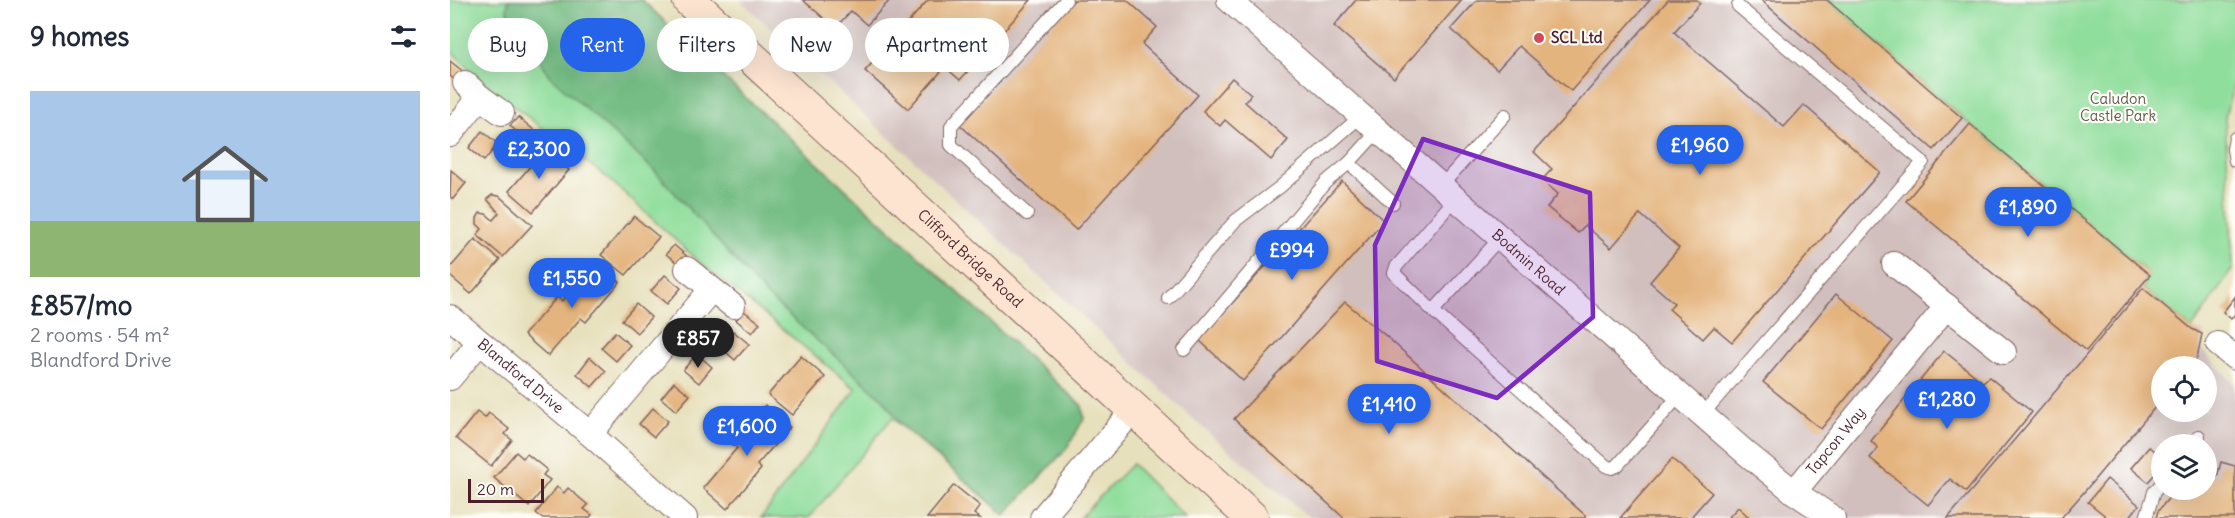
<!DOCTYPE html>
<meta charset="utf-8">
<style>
:root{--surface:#fff;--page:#f2f2f3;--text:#1f2937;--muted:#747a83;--accent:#2563eb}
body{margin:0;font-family:Delius,sans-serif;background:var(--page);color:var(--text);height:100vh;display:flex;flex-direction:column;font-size:22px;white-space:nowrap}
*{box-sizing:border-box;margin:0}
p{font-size:20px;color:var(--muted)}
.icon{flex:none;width:33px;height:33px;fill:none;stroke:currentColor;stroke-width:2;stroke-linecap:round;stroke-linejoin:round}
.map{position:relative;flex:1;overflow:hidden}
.details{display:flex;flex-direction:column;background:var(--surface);width:450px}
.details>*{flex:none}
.top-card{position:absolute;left:18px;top:18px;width:570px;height:54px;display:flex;gap:12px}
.controls{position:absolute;left:1701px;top:356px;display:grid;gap:12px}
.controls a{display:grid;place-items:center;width:66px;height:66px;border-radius:50%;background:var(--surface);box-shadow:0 6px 24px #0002;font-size:30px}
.scale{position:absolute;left:18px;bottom:15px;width:76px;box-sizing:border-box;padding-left:6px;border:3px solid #4a1f2b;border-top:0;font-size:16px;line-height:21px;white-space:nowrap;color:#4a1f2b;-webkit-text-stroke:4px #fdfcf7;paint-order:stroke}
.price{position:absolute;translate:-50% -51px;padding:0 14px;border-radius:21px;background:var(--accent);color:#fff;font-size:20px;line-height:39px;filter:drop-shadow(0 2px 3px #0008)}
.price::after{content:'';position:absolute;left:50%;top:36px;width:18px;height:14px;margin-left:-9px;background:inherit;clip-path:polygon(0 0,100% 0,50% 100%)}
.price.current{background:#222;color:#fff}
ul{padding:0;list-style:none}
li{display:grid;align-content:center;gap:12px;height:318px;padding:0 30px}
li span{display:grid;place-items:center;height:186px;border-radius:0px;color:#555}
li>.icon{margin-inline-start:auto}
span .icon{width:108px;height:108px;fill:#fffc;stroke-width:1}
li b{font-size:26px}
h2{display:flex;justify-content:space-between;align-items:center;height:72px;padding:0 30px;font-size:26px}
.tag{padding:0 21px;border-radius:27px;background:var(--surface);box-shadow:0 6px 24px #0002;font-size:21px;line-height:54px}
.tag.current{background:var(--accent);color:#fff}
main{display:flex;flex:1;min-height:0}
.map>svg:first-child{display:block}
</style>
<main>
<section class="details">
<h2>9 homes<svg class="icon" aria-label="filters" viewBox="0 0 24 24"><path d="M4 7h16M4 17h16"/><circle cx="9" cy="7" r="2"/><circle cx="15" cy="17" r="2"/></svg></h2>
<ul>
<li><span style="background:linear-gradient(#a9c7e8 70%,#8fb573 0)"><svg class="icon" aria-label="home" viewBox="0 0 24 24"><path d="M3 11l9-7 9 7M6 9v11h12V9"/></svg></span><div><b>£857/mo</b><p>2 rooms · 54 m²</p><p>Blandford Drive</p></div></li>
</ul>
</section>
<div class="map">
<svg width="1785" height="518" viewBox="0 0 1785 518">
<rect width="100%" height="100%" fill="#fdfcf7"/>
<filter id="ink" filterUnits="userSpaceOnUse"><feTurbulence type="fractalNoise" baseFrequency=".0167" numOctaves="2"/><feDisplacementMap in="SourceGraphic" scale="12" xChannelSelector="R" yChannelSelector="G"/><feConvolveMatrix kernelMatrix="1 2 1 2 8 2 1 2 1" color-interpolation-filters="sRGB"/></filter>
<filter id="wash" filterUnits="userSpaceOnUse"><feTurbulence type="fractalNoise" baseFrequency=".008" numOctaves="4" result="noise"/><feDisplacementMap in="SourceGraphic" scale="24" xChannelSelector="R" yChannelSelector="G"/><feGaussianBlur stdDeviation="1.35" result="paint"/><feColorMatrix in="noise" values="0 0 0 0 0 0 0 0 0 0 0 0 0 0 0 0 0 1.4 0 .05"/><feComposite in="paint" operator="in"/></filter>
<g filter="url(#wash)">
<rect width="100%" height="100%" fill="#e7e0bc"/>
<path fill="#d1bfbe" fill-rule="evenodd" d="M 290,0 L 1377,0 L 1520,124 L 1700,275 L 1742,329 L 1753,332 L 1751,349 L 1785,385 L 1785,518 L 860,518 L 762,436 ZM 1712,366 L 1756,366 L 1756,411 L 1712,411 ZM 1712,444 L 1756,444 L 1756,489 L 1712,489 Z"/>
<g fill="#90de9c" stroke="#6d7e64" stroke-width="1.5">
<polygon points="0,0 192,0 272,76 632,406 634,418 617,448 555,515 442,418 359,518 311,518 406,389 245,258 159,179 40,88 0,50"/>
<polygon points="1377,0 1785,0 1785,81 1775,116 1783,268 1742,329 1693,288 1699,274 1520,124"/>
<polygon points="682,464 735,518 629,518"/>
</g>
<polygon fill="#74bd84" stroke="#5f6e58" stroke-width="1.5" points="58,0 192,0 272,76 632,406 634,418 617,448 555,515 451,425 434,400 316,295 206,172 102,78 57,11"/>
<g id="blocks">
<g fill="#e4b47e">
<polygon points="353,0 440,0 417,25 401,11 385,28"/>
<polygon points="478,0 581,0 510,80 495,67 458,109 415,71"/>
<polygon points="624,0 677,0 707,27 692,44 748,95 626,230 510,125"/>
<polygon points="906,0 1012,0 944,78 884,26"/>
<polygon points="1027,0 1200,0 1121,91 1069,46 1047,70 1001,29"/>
<polygon points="1218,0 1247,0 1250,3 1224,32 1334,127 1354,105 1430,172 1282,342 1264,327 1253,339 1219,309 1224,303 1200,282 1229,248 1190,214 1161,248 1135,225 1128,233 1097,207 1108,194 1092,180 1102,169 1084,152"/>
<polygon points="1311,0 1377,0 1512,118 1484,150"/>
<polygon points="0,61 15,73 7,82 0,76"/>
<polygon points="782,78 801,94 795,102 838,140 821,160 775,120 770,126 753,111"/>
<polygon points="68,117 84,130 76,139 60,126"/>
<polygon points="1520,124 1700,275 1636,351 1456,201"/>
<polygon points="32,131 48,144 34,161 19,148"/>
<polygon points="95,149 119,170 83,212 59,191"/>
<polygon points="1,170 16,183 3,199 0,197"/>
<polygon points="892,181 934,221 793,381 749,340"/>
<polygon points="42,195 49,196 82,225 53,257 27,235 32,229 27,224 27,218 30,213 36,214 43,220 49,213 37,199"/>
<polygon points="184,216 209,237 176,275 151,255"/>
<polygon points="25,239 50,260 21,294 0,276 0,268"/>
<polygon points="224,245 239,258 232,267 216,254"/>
<polygon points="146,261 170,282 136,322 131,318 98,356 74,335 107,297 112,301"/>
<polygon points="215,275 231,288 217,304 201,291"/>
<polygon points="1693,288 1742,329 1752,334 1747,358 1740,366 1712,366 1712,399 1634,492 1611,518 1498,518"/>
<polygon points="1386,294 1443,341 1371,429 1313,382"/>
<polygon points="1785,297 1785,314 1781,319 1773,312"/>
<polygon points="895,302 936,336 1136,516 1134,518 894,518 784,419"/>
<polygon points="186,304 201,317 187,333 172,320"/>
<polygon points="294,311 310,323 302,333 286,320"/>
<polygon points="283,331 299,344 285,360 270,347"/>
<polygon points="165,332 180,345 166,361 151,348"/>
<polygon points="1494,351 1533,382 1539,377 1582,412 1516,492 1500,479 1478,505 1420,458 1428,448 1421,441"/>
<polygon points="247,354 262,367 249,383 233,370"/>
<polygon points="351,356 375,377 342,415 318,395"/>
<polygon points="140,357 156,371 142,387 127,374"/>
<polygon points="224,382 240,395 226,411 211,398"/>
<polygon points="315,405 340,427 307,465 311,469 277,509 253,488 287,448 282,444"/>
<polygon points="203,408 218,421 204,437 189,424"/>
<polygon points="27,412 35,418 39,413 59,429 55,434 62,440 41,466 6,438"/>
<polygon points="1699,447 1712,457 1712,466 1698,482 1681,468"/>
<polygon points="66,452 73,458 77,454 97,470 93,475 100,480 79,507 44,478"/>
<polygon points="1222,459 1262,493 1240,518 1170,518"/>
<polygon points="1771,462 1785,466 1785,518 1706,518 1708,511 1726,489 1756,489 1756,474 1767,477"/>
<polygon points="1657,479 1689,505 1679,518 1658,518 1638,502"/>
<polygon points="504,485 530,506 524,514 530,518 477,518"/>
<polygon points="107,487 114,493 118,488 138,505 134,509 142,515 139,518 92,518 86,513"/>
<polygon points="1288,507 1300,518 1278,518"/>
</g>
</g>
</g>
<g filter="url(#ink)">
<use href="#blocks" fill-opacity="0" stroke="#81635e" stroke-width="1.5"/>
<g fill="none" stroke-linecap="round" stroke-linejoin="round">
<g stroke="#81635e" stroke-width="14">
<g id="service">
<polyline points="1785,138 1783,149 1785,161"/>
<polyline points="899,163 943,203"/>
<polyline points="991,186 1055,115"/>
<polyline points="1005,199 946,267 944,273 983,311 1156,466 1162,468 1167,466 1230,395"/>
<polyline points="577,214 501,145 501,126 616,0"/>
<polyline points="718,298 785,221 830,187 911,116"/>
<polyline points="983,311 1050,238"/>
<polyline points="734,350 876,182 899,163 928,131"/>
<polyline points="1252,415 1473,162 1288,6"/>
<polyline points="1743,444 1749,436"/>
<polyline points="1696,518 1704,492 1712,483"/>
</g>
</g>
<g stroke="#81635e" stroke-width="26">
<g id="minor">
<path id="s1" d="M 779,0 L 1296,453 L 1344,492 L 1383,518"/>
<polyline points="15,83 30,97 52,113"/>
<polyline points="0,135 30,97"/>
<polyline points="1444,264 1554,352"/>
<polyline points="237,269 283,306"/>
<path id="s2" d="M 0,317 L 140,434 L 235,518"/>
<polyline points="1768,344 1785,358"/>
<polyline points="0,378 29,343"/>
<polyline points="140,434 261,290"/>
<path id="s3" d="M 1344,492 L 1497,306"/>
<polyline points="592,518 684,409"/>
</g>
</g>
<g stroke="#81635e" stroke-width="35">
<g id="secondary">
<path id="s4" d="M 239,0 L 802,518"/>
</g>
</g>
<use href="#service" stroke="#fff" stroke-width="12"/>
<use href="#minor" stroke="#fff" stroke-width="24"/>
<use href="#secondary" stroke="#fde4d1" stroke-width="33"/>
</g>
</g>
<path fill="#7b2cbf" fill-opacity="0.2" stroke="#7b2cbf" stroke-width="4.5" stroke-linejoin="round" d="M 973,139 L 1140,193 L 1143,317 L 1047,398 L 927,361 L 925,245 Z"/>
<circle fill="#d1495b" stroke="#fdfcf7" stroke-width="2" cx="1089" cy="38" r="6"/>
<g text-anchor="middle" stroke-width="4.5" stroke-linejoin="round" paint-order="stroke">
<g font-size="15" font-weight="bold" fill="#4a1f2b" stroke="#fdfcf7" text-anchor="start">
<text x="1101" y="43">SCL Ltd</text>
</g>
<g font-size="15" fill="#5f584d" stroke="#fdfcf7">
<text x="1668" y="104">Caludon<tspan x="1668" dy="17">Castle Park</tspan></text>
</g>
<g font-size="15" fill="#4a1f2b" stroke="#fdfcf7">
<text dy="5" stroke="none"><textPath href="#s4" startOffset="382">Clifford Bridge Road</textPath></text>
<text dy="5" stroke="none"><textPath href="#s1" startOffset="398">Bodmin Road</textPath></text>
<text dy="5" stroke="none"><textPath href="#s2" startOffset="92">Blandford Drive</textPath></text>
<text dy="5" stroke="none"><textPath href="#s3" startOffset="66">Tapcon Way</textPath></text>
</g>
</g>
</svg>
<div class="controls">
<a><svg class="icon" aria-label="locate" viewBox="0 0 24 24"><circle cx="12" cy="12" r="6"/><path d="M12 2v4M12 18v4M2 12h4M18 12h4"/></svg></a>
<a><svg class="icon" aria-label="layers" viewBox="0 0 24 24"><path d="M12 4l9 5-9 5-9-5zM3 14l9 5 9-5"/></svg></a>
</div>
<div class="scale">20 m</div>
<b class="price" style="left:1250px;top:176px">£1,960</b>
<b class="price" style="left:89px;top:180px">£2,300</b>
<b class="price" style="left:1578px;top:238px">£1,890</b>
<b class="price" style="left:842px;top:281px">£994</b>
<b class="price" style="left:122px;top:309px">£1,550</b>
<b class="price current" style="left:248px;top:369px">£857</b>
<b class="price" style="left:1497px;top:430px">£1,280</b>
<b class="price" style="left:939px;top:435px">£1,410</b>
<b class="price" style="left:297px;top:457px">£1,600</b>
<div class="top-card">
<a class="tag">Buy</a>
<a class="tag current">Rent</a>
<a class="tag">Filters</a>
<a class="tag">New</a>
<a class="tag">Apartment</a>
</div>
</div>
</main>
